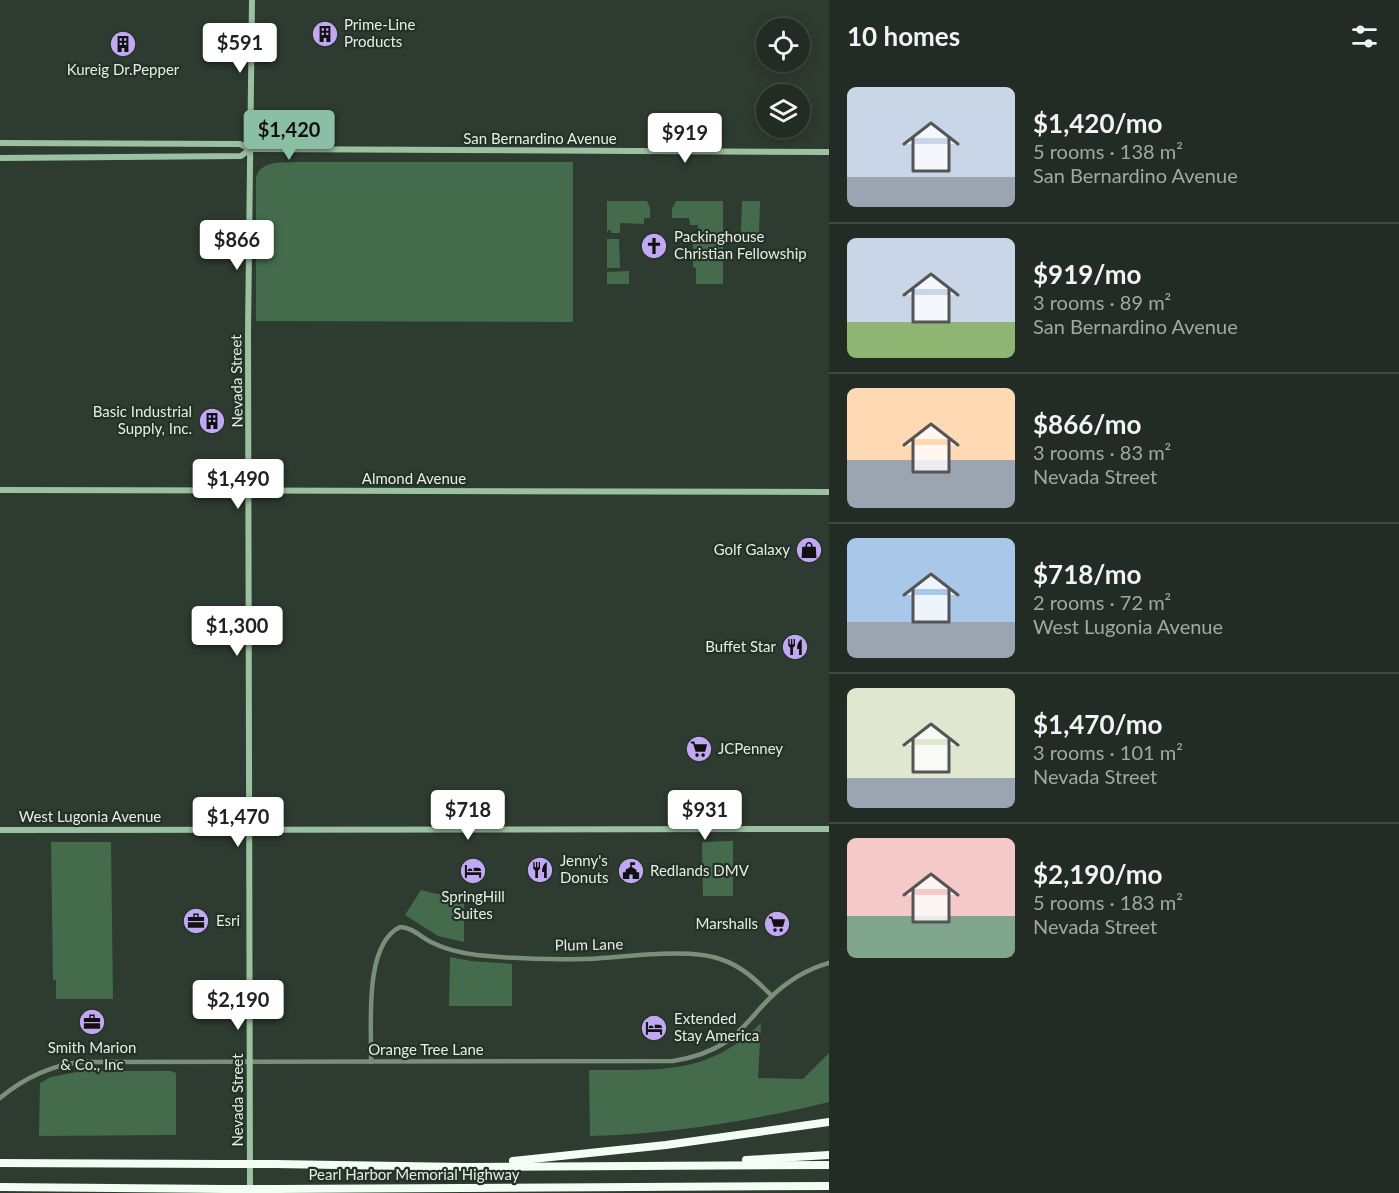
<!DOCTYPE html>
<meta charset="utf-8">
<style>
:root{--surface:#222c24;--page:#2a342c;--text:#f1f3f6;--muted:#a2a7a6;--line:#3f4841;--accent:#8abfa5}
body{margin:0;font-family:Lato,sans-serif;background:var(--page);color:var(--text);height:100vh;display:flex;flex-direction:column;font-size:22px;white-space:nowrap}
*{box-sizing:border-box;margin:0}
p{font-size:20px;color:var(--muted)}
.icon{flex:none;width:33px;height:33px;fill:none;stroke:currentColor;stroke-width:2;stroke-linecap:round;stroke-linejoin:round}
.map{position:relative;flex:1;overflow:hidden}
.side{display:flex;flex-direction:column;background:var(--surface);width:570px}
.side>*{flex:none}
.buttons{position:absolute;left:756px;top:18px;display:grid;gap:12px}
.buttons a{display:grid;place-items:center;width:54px;height:54px;border-radius:50%;background:var(--surface);box-shadow:0 3px 15px #0003,0 0 0 2px var(--line);font-size:30px}
.price{position:absolute;translate:-50% -51px;padding:0 14px;border-radius:6px;background:#fff;color:#222;font-size:20px;line-height:39px;filter:drop-shadow(0 2px 3px #0008)}
.price::after{content:'';position:absolute;left:50%;top:36px;width:18px;height:14px;margin-left:-9px;background:inherit;clip-path:polygon(0 0,100% 0,50% 100%)}
.price.on{background:var(--accent);color:#111}
ul{padding:0;list-style:none}
li{display:flex;align-items:center;gap:18px;height:150px;padding:0 18px}
li+li{border-top:2px solid var(--line)}
li span{display:grid;place-items:center;flex:none;width:168px;height:120px;border-radius:9px;color:#555}
li>.icon{margin-inline-start:auto}
span .icon{width:72px;height:72px;fill:#fffc;stroke-width:1}
li b{font-size:26px}
h2{display:flex;justify-content:space-between;align-items:center;height:72px;padding:0 18px;font-size:26px}
main{display:flex;flex:1;min-height:0}
.map>svg:first-child{display:block}
</style>
<main>
<div class="map">
<svg width="829" height="1193" viewBox="0 0 829 1193">
<rect width="100%" height="100%" fill="#2e3b30"/>
<g fill="#446c4c">
<path d="M 297,162 L 573,162 L 573,322 L 256,321 L 256,177 C 262,160 280,163 297,162 Z"/>
<polygon points="607,201 647,201 650,208 650,218 644,218 644,224 620,223 620,233 611,233 611,230 608,230 607,233"/>
<polygon points="676,201 723,201 723,284 696,284 696,268 693,267 693,236 698,235 698,225 690,225 689,218 672,218 672,209"/>
<polygon points="742,201 760,201 759,234 741,234"/>
<polygon points="607,239 619,239 620,268 607,268"/>
<polygon points="629,271 629,284 607,284 607,272"/>
<polygon points="733,841 733,896 703,896 702,842"/>
<polygon points="51,842 111,842 113,999 56,999 56,980 53,980"/>
<polygon points="421,890 437,894 464,893 464,942 438,936 405,915"/>
<polygon points="450,957 471,961 512,964 512,1006 449,1006"/>
<path d="M 761,1023 L 758,1078 L 803,1079 L 829,1053 L 829,1102 C 751,1121 670,1134 590,1136 L 589,1070 C 660,1069 706,1077 761,1023 Z"/>
<polygon points="82,1071 171,1071 176,1073 176,1135 39,1136 40,1083 51,1077"/>
</g>
<g fill="none" stroke-linecap="round" stroke-linejoin="round">
<g stroke="#788f7c" stroke-width="4.5">
<path d="M 371,1062 C 372,1027 363,945 400,927 C 412,927 422,938 433,943 C 447,950 461,953 477,955 C 508,958 551,960 583,959 C 620,958 687,947 720,959 C 742,966 756,980 772,996"/>
<path d="M 0,1098 C 24,1078 49,1066 80,1062 L 673,1061 C 692,1058 709,1053 726,1042 C 745,1029 756,1011 772,996 C 788,981 808,969 829,963"/>
</g>
<g stroke="#9cc1a2" stroke-width="6">
<polyline points="0,143 240,144 250,149 829,152"/>
<polyline points="0,158 241,156 250,149"/>
<polyline points="0,490 829,492"/>
<polyline points="0,830 829,829"/>
<polyline points="250,1190 248,332 252,0"/>
</g>
<g stroke="#f2fdf3" stroke-width="8">
<polyline points="746,1160 829,1155"/>
<polyline points="513,1161 666,1145 829,1122"/>
<polyline points="0,1163 225,1164"/>
<polyline points="275,1164 465,1167 829,1165"/>
<polyline points="0,1187 225,1189"/>
<polyline points="276,1189 829,1186"/>
</g>
<g stroke="#f2fdf3" stroke-width="8">
<polyline points="225,1164 275,1164"/>
<polyline points="225,1189 276,1189"/>
</g>
</g>
<defs>
<g id="building-disc" transform="scale(1.35)"><circle r="9.5" fill="#c1a8f3" stroke="#243126"/><path d="M-4-6H4V6H1V3H-1V6H-4ZM-2.5-4.3h1.7v1.8h-1.7ZM.8-4.3h1.7v1.8H.8ZM-2.5-1h1.7V.8h-1.7ZM.8-1h1.7V.8H.8Z" fill="#111"/></g>
<g id="church-disc" transform="scale(1.35)"><circle r="9.5" fill="#c1a8f3" stroke="#243126"/><path d="M-1.2-6h2.4v3.5h3.3v2.4h-3.3V6h-2.4V-.1h-3.3v-2.4h3.3Z" fill="#111"/></g>
<g id="shop-disc" transform="scale(1.35)"><circle r="9.5" fill="#c1a8f3" stroke="#243126"/><path d="M-5-2.5h2.3a2.7 3.5 0 0 1 5.4 0H5L5.5 6h-11ZM-1.5-2.5h3a1.5 2.3 0 0 0-3 0Z" fill="#111"/></g>
<g id="restaurant-disc" transform="scale(1.35)"><circle r="9.5" fill="#c1a8f3" stroke="#243126"/><path d="M-5-6h1v4h1v-4h1v4h1v-4h1v5L-1.5 .5V6h-2V.5L-5-1ZM5-6V6H3V1.5H1.5Q1.5-4 5-6Z" fill="#111"/></g>
<g id="supermarket-disc" transform="scale(1.35)"><circle r="9.5" fill="#c1a8f3" stroke="#243126"/><path d="M-6-5.5h2.5l.6 2H6L4.5 2H-2.5L-4.4-4H-6ZM-1.5 3.2a1.3 1.3 0 1 0 .1 0ZM3 3.2a1.3 1.3 0 1 0 .1 0Z" fill="#111"/></g>
<g id="hotel-disc" transform="scale(1.35)"><circle r="9.5" fill="#c1a8f3" stroke="#243126"/><path d="M-6-4.5h1.5V1H6V5H4.5V3h-9V5H-6ZM-4 0a1.8 1.8 0 1 1 3.6 0ZM.5 0V-2.5h3Q6-2.5 6 0Z" fill="#111"/></g>
<g id="civic-disc" transform="scale(1.35)"><circle r="9.5" fill="#c1a8f3" stroke="#243126"/><path d="M-.6-6.5H3V-4.5H.6V-3L4-1V1h2V6H-6V1h2V-1L-.6-3ZM-1.2 2.5V6h2.4V2.5Z" fill="#111"/></g>
<g id="office-disc" transform="scale(1.35)"><circle r="9.5" fill="#c1a8f3" stroke="#243126"/><path d="M-6-3h4V-5.5h4V-3h4V5H-6ZM-1-4.5V-3h2v-1.5ZM-6 0V1H6V0Z" fill="#111"/></g>
</defs>
<g fill-rule="evenodd">
<use href="#building-disc" x="325" y="34"/>
<use href="#building-disc" x="123" y="44"/>
<use href="#church-disc" x="654" y="246"/>
<use href="#building-disc" x="212" y="421"/>
<use href="#shop-disc" x="809" y="550"/>
<use href="#restaurant-disc" x="795" y="647"/>
<use href="#supermarket-disc" x="699" y="749"/>
<use href="#restaurant-disc" x="540" y="870"/>
<use href="#hotel-disc" x="473" y="871"/>
<use href="#civic-disc" x="631" y="871"/>
<use href="#office-disc" x="196" y="921"/>
<use href="#supermarket-disc" x="777" y="924"/>
<use href="#office-disc" x="92" y="1022"/>
<use href="#hotel-disc" x="654" y="1028"/>
</g>
<g text-anchor="middle" stroke-width="4.5" stroke-linejoin="round" paint-order="stroke">
<g font-size="15" fill="#e5ede6" stroke="#243126" text-anchor="start">
<text x="344" y="30">Prime-Line<tspan x="344" dy="17">Products</tspan></text>
<text x="123" y="75" text-anchor="middle">Kureig Dr.Pepper</text>
<text x="674" y="242">Packinghouse<tspan x="674" dy="17">Christian Fellowship</tspan></text>
<text x="192" y="417" text-anchor="end">Basic Industrial<tspan x="192" dy="17">Supply, Inc.</tspan></text>
<text x="790" y="555" text-anchor="end">Golf Galaxy</text>
<text x="776" y="652" text-anchor="end">Buffet Star</text>
<text x="718" y="754">JCPenney</text>
<text x="560" y="866">Jenny's<tspan x="560" dy="17">Donuts</tspan></text>
<text x="650" y="876">Redlands DMV</text>
<text x="473" y="902" text-anchor="middle">SpringHill<tspan x="473" dy="17">Suites</tspan></text>
<text x="216" y="926">Esri</text>
<text x="758" y="929" text-anchor="end">Marshalls</text>
<text x="674" y="1024">Extended<tspan x="674" dy="17">Stay America</tspan></text>
<text x="92" y="1053" text-anchor="middle">Smith Marion<tspan x="92" dy="17">&amp; Co., Inc</tspan></text>
</g>
<g font-size="15" fill="#e5ede6" stroke="#243126">
<text x="540" y="144">San Bernardino Avenue</text>
<text transform="translate(237 381) rotate(-91)" y="5">Nevada Street</text>
<text x="414" y="484">Almond Avenue</text>
<text x="90" y="822">West Lugonia Avenue</text>
<text transform="translate(589 945) rotate(-1)" y="5">Plum Lane</text>
<text x="426" y="1055">Orange Tree Lane</text>
<text transform="translate(238 1100) rotate(-90)" y="5">Nevada Street</text>
<text x="414" y="1180">Pearl Harbor Memorial Highway</text>
</g>
</g>
</svg>
<div class="buttons">
<a><svg class="icon" aria-label="locate" viewBox="0 0 24 24"><circle cx="12" cy="12" r="6"/><path d="M12 2v4M12 18v4M2 12h4M18 12h4"/></svg></a>
<a><svg class="icon" aria-label="layers" viewBox="0 0 24 24"><path d="M12 4l9 5-9 5-9-5zM3 14l9 5 9-5"/></svg></a>
</div>
<b class="price" style="left:240px;top:74px">$591</b>
<b class="price on" style="left:289px;top:161px">$1,420</b>
<b class="price" style="left:685px;top:164px">$919</b>
<b class="price" style="left:237px;top:271px">$866</b>
<b class="price" style="left:238px;top:510px">$1,490</b>
<b class="price" style="left:237px;top:657px">$1,300</b>
<b class="price" style="left:468px;top:841px">$718</b>
<b class="price" style="left:705px;top:841px">$931</b>
<b class="price" style="left:238px;top:848px">$1,470</b>
<b class="price" style="left:238px;top:1031px">$2,190</b>
</div>
<section class="side">
<h2>10 homes<svg class="icon" aria-label="filters" viewBox="0 0 24 24"><path d="M4 7h16M4 17h16"/><circle cx="9" cy="7" r="2"/><circle cx="15" cy="17" r="2"/></svg></h2>
<ul>
<li><span style="background:linear-gradient(#c9d6e8 75%,#9aa5b1 0)"><svg class="icon" aria-label="home" viewBox="0 0 24 24"><path d="M3 11l9-7 9 7M6 9v11h12V9"/></svg></span><div><b>$1,420/mo</b><p>5 rooms · 138 m²</p><p>San Bernardino Avenue</p></div></li>
<li><span style="background:linear-gradient(#c9d6e8 70%,#8fb573 0)"><svg class="icon" aria-label="home" viewBox="0 0 24 24"><path d="M3 11l9-7 9 7M6 9v11h12V9"/></svg></span><div><b>$919/mo</b><p>3 rooms · 89 m²</p><p>San Bernardino Avenue</p></div></li>
<li><span style="background:linear-gradient(#ffd9b3 60%,#9aa5b1 0)"><svg class="icon" aria-label="home" viewBox="0 0 24 24"><path d="M3 11l9-7 9 7M6 9v11h12V9"/></svg></span><div><b>$866/mo</b><p>3 rooms · 83 m²</p><p>Nevada Street</p></div></li>
<li><span style="background:linear-gradient(#a9c7e8 70%,#9aa5b1 0)"><svg class="icon" aria-label="home" viewBox="0 0 24 24"><path d="M3 11l9-7 9 7M6 9v11h12V9"/></svg></span><div><b>$718/mo</b><p>2 rooms · 72 m²</p><p>West Lugonia Avenue</p></div></li>
<li><span style="background:linear-gradient(#dfe7d0 75%,#9aa5b1 0)"><svg class="icon" aria-label="home" viewBox="0 0 24 24"><path d="M3 11l9-7 9 7M6 9v11h12V9"/></svg></span><div><b>$1,470/mo</b><p>3 rooms · 101 m²</p><p>Nevada Street</p></div></li>
<li><span style="background:linear-gradient(#f6c9c9 65%,#7fa58c 0)"><svg class="icon" aria-label="home" viewBox="0 0 24 24"><path d="M3 11l9-7 9 7M6 9v11h12V9"/></svg></span><div><b>$2,190/mo</b><p>5 rooms · 183 m²</p><p>Nevada Street</p></div></li>
</ul>
</section>
</main>
